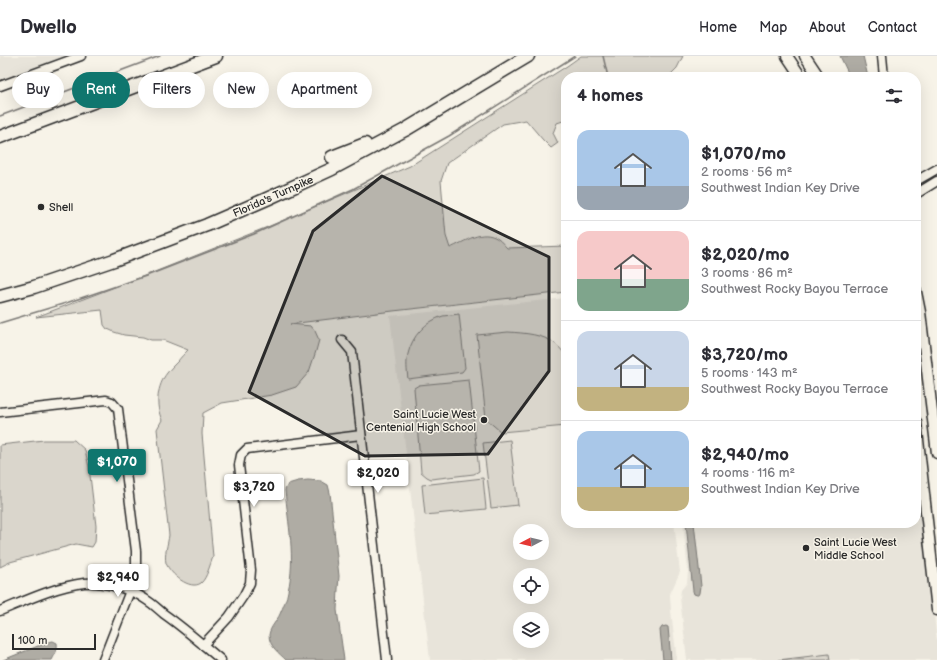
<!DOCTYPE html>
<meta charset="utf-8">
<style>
:root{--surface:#fff;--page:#f7f7f7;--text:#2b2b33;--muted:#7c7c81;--line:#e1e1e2;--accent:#0f766e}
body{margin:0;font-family:"Balsamiq Sans",sans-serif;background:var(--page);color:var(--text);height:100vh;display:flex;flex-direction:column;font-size:15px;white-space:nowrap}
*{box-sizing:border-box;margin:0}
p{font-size:13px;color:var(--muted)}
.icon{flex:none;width:22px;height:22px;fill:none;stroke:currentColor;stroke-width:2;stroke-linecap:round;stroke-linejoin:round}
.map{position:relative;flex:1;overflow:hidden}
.panel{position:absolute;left:561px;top:16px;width:360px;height:456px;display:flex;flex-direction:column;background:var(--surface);border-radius:16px;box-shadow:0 4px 16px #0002}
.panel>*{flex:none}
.guide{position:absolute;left:12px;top:16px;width:380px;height:36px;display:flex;gap:8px}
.needle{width:26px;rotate:263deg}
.tools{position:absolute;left:513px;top:468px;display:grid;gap:8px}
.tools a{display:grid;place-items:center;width:36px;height:36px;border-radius:50%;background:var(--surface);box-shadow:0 4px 16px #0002;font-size:20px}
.scale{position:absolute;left:12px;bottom:10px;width:84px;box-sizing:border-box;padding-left:4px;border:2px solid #2b2b2b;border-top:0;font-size:11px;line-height:14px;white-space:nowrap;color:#2b2b2b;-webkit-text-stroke:3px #f7f3e8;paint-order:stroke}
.price{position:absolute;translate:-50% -34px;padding:0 9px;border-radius:4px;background:#fff;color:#222;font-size:13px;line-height:26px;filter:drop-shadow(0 1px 2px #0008)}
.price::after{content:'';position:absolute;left:50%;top:24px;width:12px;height:9px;margin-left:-6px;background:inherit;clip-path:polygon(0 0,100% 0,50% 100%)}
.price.current{background:var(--accent);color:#fff}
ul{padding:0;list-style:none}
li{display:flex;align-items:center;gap:12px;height:100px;padding:0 16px}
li+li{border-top:1px solid var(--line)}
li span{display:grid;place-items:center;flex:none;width:112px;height:80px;border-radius:12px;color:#555}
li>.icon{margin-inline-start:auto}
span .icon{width:48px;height:48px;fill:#fffc;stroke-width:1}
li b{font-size:17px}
h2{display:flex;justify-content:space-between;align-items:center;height:48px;padding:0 16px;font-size:17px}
.chip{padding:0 14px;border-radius:18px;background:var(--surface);box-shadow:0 4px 16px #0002;font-size:14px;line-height:36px}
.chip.current{background:var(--accent);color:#fff}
header{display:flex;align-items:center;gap:24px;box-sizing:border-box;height:56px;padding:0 20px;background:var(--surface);border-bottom:1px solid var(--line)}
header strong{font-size:19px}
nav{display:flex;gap:22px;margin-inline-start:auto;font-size:14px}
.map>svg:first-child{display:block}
</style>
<header>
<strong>Dwello</strong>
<nav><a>Home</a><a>Map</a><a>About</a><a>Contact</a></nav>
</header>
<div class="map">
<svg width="937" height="604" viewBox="0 0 937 604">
<rect width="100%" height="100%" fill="#f7f3e8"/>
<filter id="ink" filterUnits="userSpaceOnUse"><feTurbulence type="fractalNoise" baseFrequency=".025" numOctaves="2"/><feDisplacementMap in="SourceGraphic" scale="8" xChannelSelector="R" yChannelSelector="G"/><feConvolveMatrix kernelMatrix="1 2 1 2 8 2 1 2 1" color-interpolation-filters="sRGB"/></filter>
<g filter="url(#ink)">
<g fill="#e8e4da" fill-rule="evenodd">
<polygon points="0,0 65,0 0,24"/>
<path d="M 566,242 L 566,467 L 674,467 L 680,516 L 670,538 L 671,555 L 677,604 L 430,604 L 390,260 ZM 520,475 L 542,475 L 542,497 L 520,497 ZM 520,519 L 542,519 L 542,541 L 520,541 ZM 520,563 L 542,563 L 542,585 L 520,585 Z"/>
<polygon points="916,400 937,585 937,604 687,604 680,542 681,534 687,527 688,516 683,467 916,467"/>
</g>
<g fill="#dad6cc" stroke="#82807c">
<path d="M 581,0 L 683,0 L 677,12 L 669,20 L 669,21 L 566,21 L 566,64 L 557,67 L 553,77 L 558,87 L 551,92 L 543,84 L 526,64 L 503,68 L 447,107 L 441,125 L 446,180 L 450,192 C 465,186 482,172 498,183 C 501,185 504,189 507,192 L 566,190 L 566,236 L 393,255 L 290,268 L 311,270 L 315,275 L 319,284 L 316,295 L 309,316 L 296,331 L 272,339 L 222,347 L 203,357 L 202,378 L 213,501 C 210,508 207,522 201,527 C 190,535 170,518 166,507 C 164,498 168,488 169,479 L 157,373 L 162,364 C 155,349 157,330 167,317 C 170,313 174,309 178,305 C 181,301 184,298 188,294 L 163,284 L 151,284 L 143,281 L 124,279 L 114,276 L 110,274 L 107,273 L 104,269 L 102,254 L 36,261 L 157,215 L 265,172 L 410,110 L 567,10 Z"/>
<path d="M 459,258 L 465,312 L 462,316 L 408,323 C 407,315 406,306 408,298 C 412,280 426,265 443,260 C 448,259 454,259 459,258 Z"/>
<path d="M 508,276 C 524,277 544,278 557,289 C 560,292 563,296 566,299 L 566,370 L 501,376 L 486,363 L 477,279 Z"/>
<polygon points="469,324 479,415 474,418 431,423 427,421 421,416 414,332 419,329"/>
<polygon points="44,384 74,384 85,394 89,411 96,470 95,486 92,491 76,488 10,506 0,511 0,389"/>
<polygon points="510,384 518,449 491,452 483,387"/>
<polygon points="483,422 486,453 425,459 422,429"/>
<polygon points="829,598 830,604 778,604"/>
</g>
<g fill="#afaca4" stroke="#7a7874">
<polygon points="840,0 863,0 868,21 850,21"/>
<path d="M 308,424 L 321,425 L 328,429 L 330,437 L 339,520 L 338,533 L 337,554 L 344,604 L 286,604 C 279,597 269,590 269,579 C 270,571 277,565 280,558 C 283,551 287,542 288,535 C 296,502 288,467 285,434 L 288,428 L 298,425 Z"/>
<polygon points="686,467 694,467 701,530 700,537 699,539 697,539 694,538 693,535"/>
<polygon points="666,570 668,571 671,604 663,604 660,574 662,571"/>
<path d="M 53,585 L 57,587 C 58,594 55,598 52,604 L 3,604 L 48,586 Z"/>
</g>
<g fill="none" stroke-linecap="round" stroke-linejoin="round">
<g stroke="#7a7874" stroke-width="1.5">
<polyline points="603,0 608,21"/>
<polyline points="0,60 160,0"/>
<polyline points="0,267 66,247 146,220 254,178 353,133 449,80 575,0"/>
</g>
<g stroke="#2b2b2b" stroke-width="11">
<g id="minor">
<polyline points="882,0 884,21"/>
<polyline points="0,30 81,0"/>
<polyline points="916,125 937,113"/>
<polyline points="916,138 937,125"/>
<polyline points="342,284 352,296 387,604"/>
<polyline points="0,356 106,344 112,346 118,353 136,495 136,508 135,522 103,604"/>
<path d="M 0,555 C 27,544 54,531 84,527 C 101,525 131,533 145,543 C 152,547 158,553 164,558 C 184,572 202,588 221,604"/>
<polyline points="203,589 229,561 244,539 250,527 251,514 239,409 241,399 247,393 361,379"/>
</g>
</g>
<g stroke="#2b2b2b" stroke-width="13">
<g id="major">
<polyline points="787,0 801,21"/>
<polyline points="805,0 819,21"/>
<polyline points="916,236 920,256 937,397"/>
<polyline points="916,366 937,554"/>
</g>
</g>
<g stroke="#2b2b2b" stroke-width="15">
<g id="highway">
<polyline points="0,81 216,0"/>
<polyline points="332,101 365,88"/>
<polyline points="0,240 34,231 114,204 207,169 269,142 332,113 405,74 528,0"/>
</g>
</g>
<use href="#minor" stroke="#f7f3e8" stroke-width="8"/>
<use href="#major" stroke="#f7f3e8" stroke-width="10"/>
<use href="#highway" stroke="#f7f3e8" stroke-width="12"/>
</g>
</g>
<path fill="#2b2b2b" fill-opacity="0.2" stroke="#2b2b2b" stroke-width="3" stroke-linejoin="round" d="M 382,120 L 549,201 L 549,315 L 488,398 L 365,400 L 249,336 L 313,175 Z"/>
<g fill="#2b2b2b" stroke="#f7f3e8" stroke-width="1.5">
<circle cx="41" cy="151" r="4"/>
<circle cx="484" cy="364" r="4"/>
<circle cx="806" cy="492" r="4"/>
</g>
<g text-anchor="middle" stroke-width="3" stroke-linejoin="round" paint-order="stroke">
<g font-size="11" fill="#2b2b2b" stroke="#f7f3e8">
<text transform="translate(273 140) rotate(-24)" y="4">Florida's Turnpike</text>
</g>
<g font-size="11" fill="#2b2b2b" stroke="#f7f3e8" text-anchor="start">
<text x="49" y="155">Shell</text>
<text x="476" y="362" text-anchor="end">Saint Lucie West<tspan x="476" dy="13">Centenial High School</tspan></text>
<text x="814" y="490">Saint Lucie West<tspan x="814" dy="13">Middle School</tspan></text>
</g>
</g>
</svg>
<div class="tools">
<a><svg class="needle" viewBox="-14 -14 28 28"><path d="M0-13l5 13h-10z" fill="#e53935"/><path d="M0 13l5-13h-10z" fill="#7c7c81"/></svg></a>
<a><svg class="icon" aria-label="locate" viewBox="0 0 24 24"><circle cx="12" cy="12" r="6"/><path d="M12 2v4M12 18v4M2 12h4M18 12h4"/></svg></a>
<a><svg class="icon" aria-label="layers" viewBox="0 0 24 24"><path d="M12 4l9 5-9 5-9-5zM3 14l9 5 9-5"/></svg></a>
</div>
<div class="scale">100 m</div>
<b class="price current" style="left:117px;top:427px">$1,070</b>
<b class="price" style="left:378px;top:438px">$2,020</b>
<b class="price" style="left:254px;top:452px">$3,720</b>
<b class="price" style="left:118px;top:542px">$2,940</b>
<div class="guide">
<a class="chip">Buy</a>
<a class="chip current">Rent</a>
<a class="chip">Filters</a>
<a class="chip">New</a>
<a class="chip">Apartment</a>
</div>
<section class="panel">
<h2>4 homes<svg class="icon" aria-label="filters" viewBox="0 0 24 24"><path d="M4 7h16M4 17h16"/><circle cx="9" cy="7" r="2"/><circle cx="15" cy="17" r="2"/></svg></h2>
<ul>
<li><span style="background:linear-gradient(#a9c7e8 70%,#9aa5b1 0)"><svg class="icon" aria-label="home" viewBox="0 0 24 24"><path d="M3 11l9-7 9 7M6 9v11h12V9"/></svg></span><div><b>$1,070/mo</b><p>2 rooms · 56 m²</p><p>Southwest Indian Key Drive</p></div></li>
<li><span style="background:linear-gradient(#f6c9c9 60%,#7fa58c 0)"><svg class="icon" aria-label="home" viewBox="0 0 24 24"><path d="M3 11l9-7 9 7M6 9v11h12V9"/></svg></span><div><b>$2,020/mo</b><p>3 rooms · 86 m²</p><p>Southwest Rocky Bayou Terrace</p></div></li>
<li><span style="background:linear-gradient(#c9d6e8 70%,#c2b280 0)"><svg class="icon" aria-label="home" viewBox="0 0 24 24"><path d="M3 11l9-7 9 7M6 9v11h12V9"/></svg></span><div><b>$3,720/mo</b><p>5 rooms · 143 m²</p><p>Southwest Rocky Bayou Terrace</p></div></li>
<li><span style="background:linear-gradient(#a9c7e8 70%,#c2b280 0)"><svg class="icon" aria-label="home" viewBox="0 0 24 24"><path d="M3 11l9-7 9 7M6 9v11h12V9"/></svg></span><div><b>$2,940/mo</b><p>4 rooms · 116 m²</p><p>Southwest Indian Key Drive</p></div></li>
</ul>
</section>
</div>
